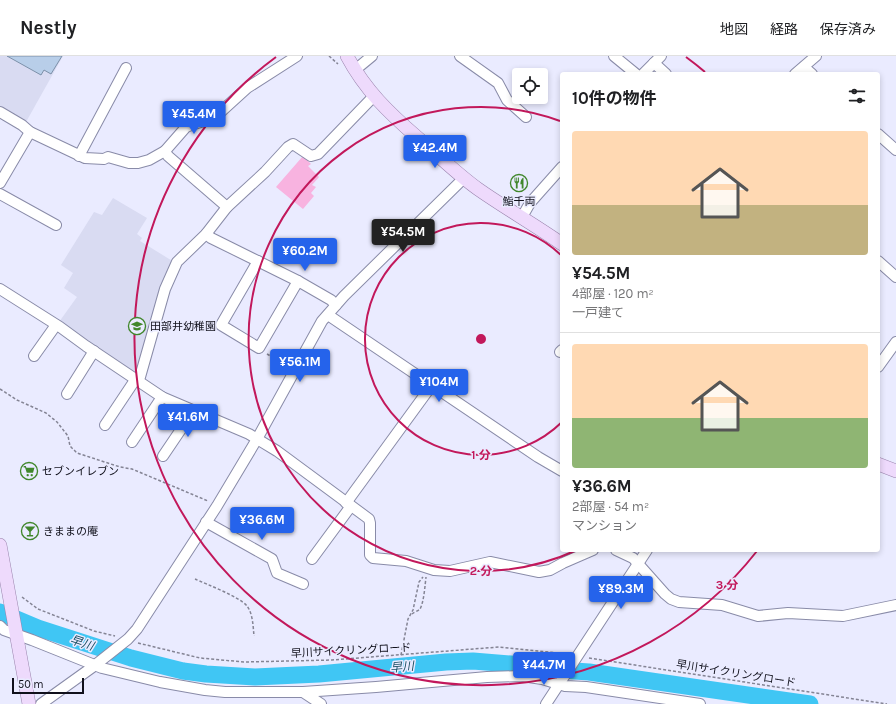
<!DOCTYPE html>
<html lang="ja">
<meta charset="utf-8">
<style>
:root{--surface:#fff;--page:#f2f2f2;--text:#202124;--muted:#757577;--line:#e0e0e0;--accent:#2563eb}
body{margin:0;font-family:Karla,"Noto Sans JP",sans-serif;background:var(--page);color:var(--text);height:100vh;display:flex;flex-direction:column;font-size:15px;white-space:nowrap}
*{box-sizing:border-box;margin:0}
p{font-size:13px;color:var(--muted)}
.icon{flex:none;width:22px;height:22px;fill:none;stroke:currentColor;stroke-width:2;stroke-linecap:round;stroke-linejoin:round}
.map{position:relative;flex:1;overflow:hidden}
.sheet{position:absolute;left:560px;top:16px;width:320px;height:480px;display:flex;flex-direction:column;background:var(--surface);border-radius:4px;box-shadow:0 2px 6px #0003}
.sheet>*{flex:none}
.fabs{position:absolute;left:512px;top:12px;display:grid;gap:8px}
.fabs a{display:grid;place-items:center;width:36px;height:36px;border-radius:4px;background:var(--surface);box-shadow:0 2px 6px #0003;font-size:20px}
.scale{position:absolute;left:12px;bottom:10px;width:72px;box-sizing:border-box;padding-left:4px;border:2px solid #10101b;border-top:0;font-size:11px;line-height:14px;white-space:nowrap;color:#10101b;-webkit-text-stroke:3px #eaebff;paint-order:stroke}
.price{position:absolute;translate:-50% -34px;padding:0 9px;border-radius:4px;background:var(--accent);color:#fff;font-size:13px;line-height:26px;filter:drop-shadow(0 1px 2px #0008)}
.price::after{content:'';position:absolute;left:50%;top:24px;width:12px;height:9px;margin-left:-6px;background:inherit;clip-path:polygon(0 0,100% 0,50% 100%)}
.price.active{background:#222;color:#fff}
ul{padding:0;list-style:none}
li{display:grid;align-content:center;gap:8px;height:212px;padding:0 12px}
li+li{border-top:1px solid var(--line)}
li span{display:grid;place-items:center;height:124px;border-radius:4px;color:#555}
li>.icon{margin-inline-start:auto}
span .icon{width:72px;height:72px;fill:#fffc;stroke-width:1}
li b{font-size:17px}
h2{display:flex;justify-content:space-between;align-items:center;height:48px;padding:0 12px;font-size:17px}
header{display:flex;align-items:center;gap:24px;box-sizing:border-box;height:56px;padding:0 20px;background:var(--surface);border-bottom:1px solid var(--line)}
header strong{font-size:19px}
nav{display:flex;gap:22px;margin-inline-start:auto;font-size:14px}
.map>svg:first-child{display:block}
</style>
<header>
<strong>Nestly</strong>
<nav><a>地図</a><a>経路</a><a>保存済み</a></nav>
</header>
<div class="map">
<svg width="896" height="648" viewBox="0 0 896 648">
<rect width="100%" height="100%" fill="#eaebff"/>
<g fill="#d9dbf2">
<polygon points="0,0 63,0 26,66 0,50"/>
<polygon points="113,142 147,162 137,178 142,182 140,185 174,206 138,320 59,266 77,241 64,232 73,217 61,209 94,156 102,159"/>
</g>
<polygon fill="#f8b3e0" points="303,100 311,108 308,110 319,121 312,129 316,131 311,137 314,140 303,153 276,131"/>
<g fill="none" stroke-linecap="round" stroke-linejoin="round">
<polyline stroke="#40c6f4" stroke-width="17" points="0,556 38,572 131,602 183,615 206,618 255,621 319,618 446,606 473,605 511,608 545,613 589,616 810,648"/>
</g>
<polygon fill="#b8cee9" stroke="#7c90a9" points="7,0 62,0 51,18 44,14 41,19"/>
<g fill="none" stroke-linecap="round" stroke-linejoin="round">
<g stroke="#898ba8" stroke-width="12">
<g id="minor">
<polyline points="460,0 498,27 507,44 526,61"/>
<polyline points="614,0 636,18"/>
<polyline points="654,7 666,18"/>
<polyline points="804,11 812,18"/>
<polyline points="355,14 372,0"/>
<polyline points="643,18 661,0"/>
<polyline points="795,18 816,0"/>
<polyline points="0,56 22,69 30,76 85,102 104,103 108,101 129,107 138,107 149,104 165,95 186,71 194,68 214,62 247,32 297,0"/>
<polyline points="878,78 896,94"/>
<polyline points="165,95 168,100 227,151"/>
<polyline points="79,100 126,12"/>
<polyline points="0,127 30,76"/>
<polyline points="0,138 56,169"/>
<polyline points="522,161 530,147 562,111"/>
<polyline points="206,178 211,182 298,225 331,244 336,249"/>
<polyline points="258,205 221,269 259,292 298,225"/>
<polyline points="878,205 896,221"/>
<polyline points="0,233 60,271 86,290 162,341 249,378 277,395 369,463 370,467 370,499 373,502 406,505 434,514 450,515 490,506 539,516 550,514 563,507 593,494"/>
<polyline points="328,259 538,401 562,415"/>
<polyline points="560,296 562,294"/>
<polyline points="34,300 56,269"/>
<polyline points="878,311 896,286"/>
<polyline points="137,325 140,321 165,233 177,206 206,178 227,151 265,116 288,91 293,88 311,100 318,98 374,40"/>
<polyline points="67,338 94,295"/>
<polyline points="105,369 135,324"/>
<polyline points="132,386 162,341"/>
<polyline points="163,400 190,360 192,354"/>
<polyline points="346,447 432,329"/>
<polyline points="206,466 272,503 277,517 303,528"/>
<polyline points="616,494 633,502 665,538 671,543 679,546 722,549 758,560 788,557 843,560 896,549"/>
<polyline points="312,503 351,450"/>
<polyline points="0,570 4,574 32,584 102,612 160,626 205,634 225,636 303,636 376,631 487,621 522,620 542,623 565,630 586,631 700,648"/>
<polyline points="303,636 321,648"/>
<polyline points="41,648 94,610 128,583 137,573 217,450 257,383 322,265 344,240 464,122"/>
<polyline points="546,648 647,494"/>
</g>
</g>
<g stroke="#9983ac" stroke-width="14">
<g id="major">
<path d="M 347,0 C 365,34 389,57 418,82 C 438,99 457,118 478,133 C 505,152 535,169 562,188"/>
<polyline points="878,408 896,415"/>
<polyline points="0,489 29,648"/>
</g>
</g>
<g stroke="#848494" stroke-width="1.5" stroke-dasharray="3 2" stroke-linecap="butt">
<polyline points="329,0 338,8"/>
<polyline points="267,298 286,309"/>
<polyline points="0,333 17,344 46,357 57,366 68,380 70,390 77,397 120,411 132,413 208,445"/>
<path d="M 195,523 C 206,528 240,541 247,550 C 253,558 253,570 254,580"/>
<polyline points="22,541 38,553 94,575 115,580"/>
<path d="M 412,558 C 414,556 418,555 420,553 C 424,546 425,529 426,521"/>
<polyline points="138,587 200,602 244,606 332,604 499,591 567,598"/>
<polyline points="401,599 408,563 413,554 419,526 423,521"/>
<polyline points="589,602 887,648"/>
</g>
<use href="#minor" stroke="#fff" stroke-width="10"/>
<use href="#major" stroke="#eedafc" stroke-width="13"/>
</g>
<g fill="none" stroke="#c2185b" stroke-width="2">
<path d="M562 366A116 116 0 1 1 562 200"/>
<path d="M577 494A232 232 0 1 1 560 65"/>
<path d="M757 495A348 348 0 1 1 276 1M686 1A348 348 0 0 1 705 16"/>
</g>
<defs>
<g id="restaurant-ring" transform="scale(0.9)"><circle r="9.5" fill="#eaebff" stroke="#41872c" stroke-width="1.5"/><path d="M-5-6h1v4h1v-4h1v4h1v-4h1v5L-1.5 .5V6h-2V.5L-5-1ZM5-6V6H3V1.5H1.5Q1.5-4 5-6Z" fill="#41872c"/></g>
<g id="school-ring" transform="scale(0.9)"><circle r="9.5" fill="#eaebff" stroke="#41872c" stroke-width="1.5"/><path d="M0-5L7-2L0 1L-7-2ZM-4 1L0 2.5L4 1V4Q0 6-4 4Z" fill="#41872c"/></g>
<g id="supermarket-ring" transform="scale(0.9)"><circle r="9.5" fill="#eaebff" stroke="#41872c" stroke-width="1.5"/><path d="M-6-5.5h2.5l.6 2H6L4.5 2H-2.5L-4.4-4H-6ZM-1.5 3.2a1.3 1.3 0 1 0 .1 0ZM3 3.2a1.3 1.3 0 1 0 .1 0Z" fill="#41872c"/></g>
<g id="bar-ring" transform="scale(0.9)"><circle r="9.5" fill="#eaebff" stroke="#41872c" stroke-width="1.5"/><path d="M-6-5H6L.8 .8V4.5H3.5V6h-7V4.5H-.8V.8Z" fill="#41872c"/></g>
</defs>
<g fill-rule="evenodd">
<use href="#restaurant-ring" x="519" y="127"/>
<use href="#school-ring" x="137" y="270"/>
<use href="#supermarket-ring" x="29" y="415"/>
<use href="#bar-ring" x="30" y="475"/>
</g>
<g text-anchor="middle" stroke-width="3" stroke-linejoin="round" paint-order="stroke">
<g font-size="11" fill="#10101b" stroke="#eaebff" text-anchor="start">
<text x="519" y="149" text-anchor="middle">鮨千両</text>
<text x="150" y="274">田部井幼稚園</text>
<text x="42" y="419">セブンイレブン</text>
<text x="43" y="479">きままの庵</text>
</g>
<g font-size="11" fill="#10101b" stroke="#eaebff">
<text transform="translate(351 594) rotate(-3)" y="4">早川サイクリングロード</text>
<text transform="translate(736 617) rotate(9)" y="4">早川サイクリングロード</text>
</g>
<g font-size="12" font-style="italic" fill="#184e61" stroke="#eaebff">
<text transform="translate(82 587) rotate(18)" y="4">早川</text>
<text transform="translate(402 611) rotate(-5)" y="4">早川</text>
</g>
</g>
<circle cx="481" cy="283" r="6" fill="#c2185b" stroke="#eaebff" stroke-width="2"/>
<g font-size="12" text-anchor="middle" font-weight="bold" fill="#c2185b" stroke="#eaebff" stroke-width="3" stroke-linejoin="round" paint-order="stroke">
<text x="481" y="403">1 分</text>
<text x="481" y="519">2 分</text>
<text x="727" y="533">3 分</text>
</g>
</svg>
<div class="fabs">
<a><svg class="icon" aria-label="locate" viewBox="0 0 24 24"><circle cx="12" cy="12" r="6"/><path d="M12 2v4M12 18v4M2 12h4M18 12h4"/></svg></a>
</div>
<div class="scale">50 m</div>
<b class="price" style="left:194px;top:79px">¥45.4M</b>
<b class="price" style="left:435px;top:113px">¥42.4M</b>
<b class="price active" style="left:403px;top:197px">¥54.5M</b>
<b class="price" style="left:305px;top:216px">¥60.2M</b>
<b class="price" style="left:300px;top:327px">¥56.1M</b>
<b class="price" style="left:439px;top:347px">¥104M</b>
<b class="price" style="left:188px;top:382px">¥41.6M</b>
<b class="price" style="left:262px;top:485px">¥36.6M</b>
<b class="price" style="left:621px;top:554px">¥89.3M</b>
<b class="price" style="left:544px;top:630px">¥44.7M</b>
<section class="sheet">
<h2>10件の物件<svg class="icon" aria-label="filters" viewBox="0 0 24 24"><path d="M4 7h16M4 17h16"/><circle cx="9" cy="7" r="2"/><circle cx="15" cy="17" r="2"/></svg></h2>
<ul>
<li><span style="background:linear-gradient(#ffd9b3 60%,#c2b280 0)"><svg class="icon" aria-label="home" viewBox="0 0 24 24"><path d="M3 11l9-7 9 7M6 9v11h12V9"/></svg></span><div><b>¥54.5M</b><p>4部屋 · 120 m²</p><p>一戸建て</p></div></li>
<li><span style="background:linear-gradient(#ffd9b3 60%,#8fb573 0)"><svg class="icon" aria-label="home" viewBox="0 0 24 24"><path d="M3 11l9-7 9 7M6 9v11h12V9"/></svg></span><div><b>¥36.6M</b><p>2部屋 · 54 m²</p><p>マンション</p></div></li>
</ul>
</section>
</div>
